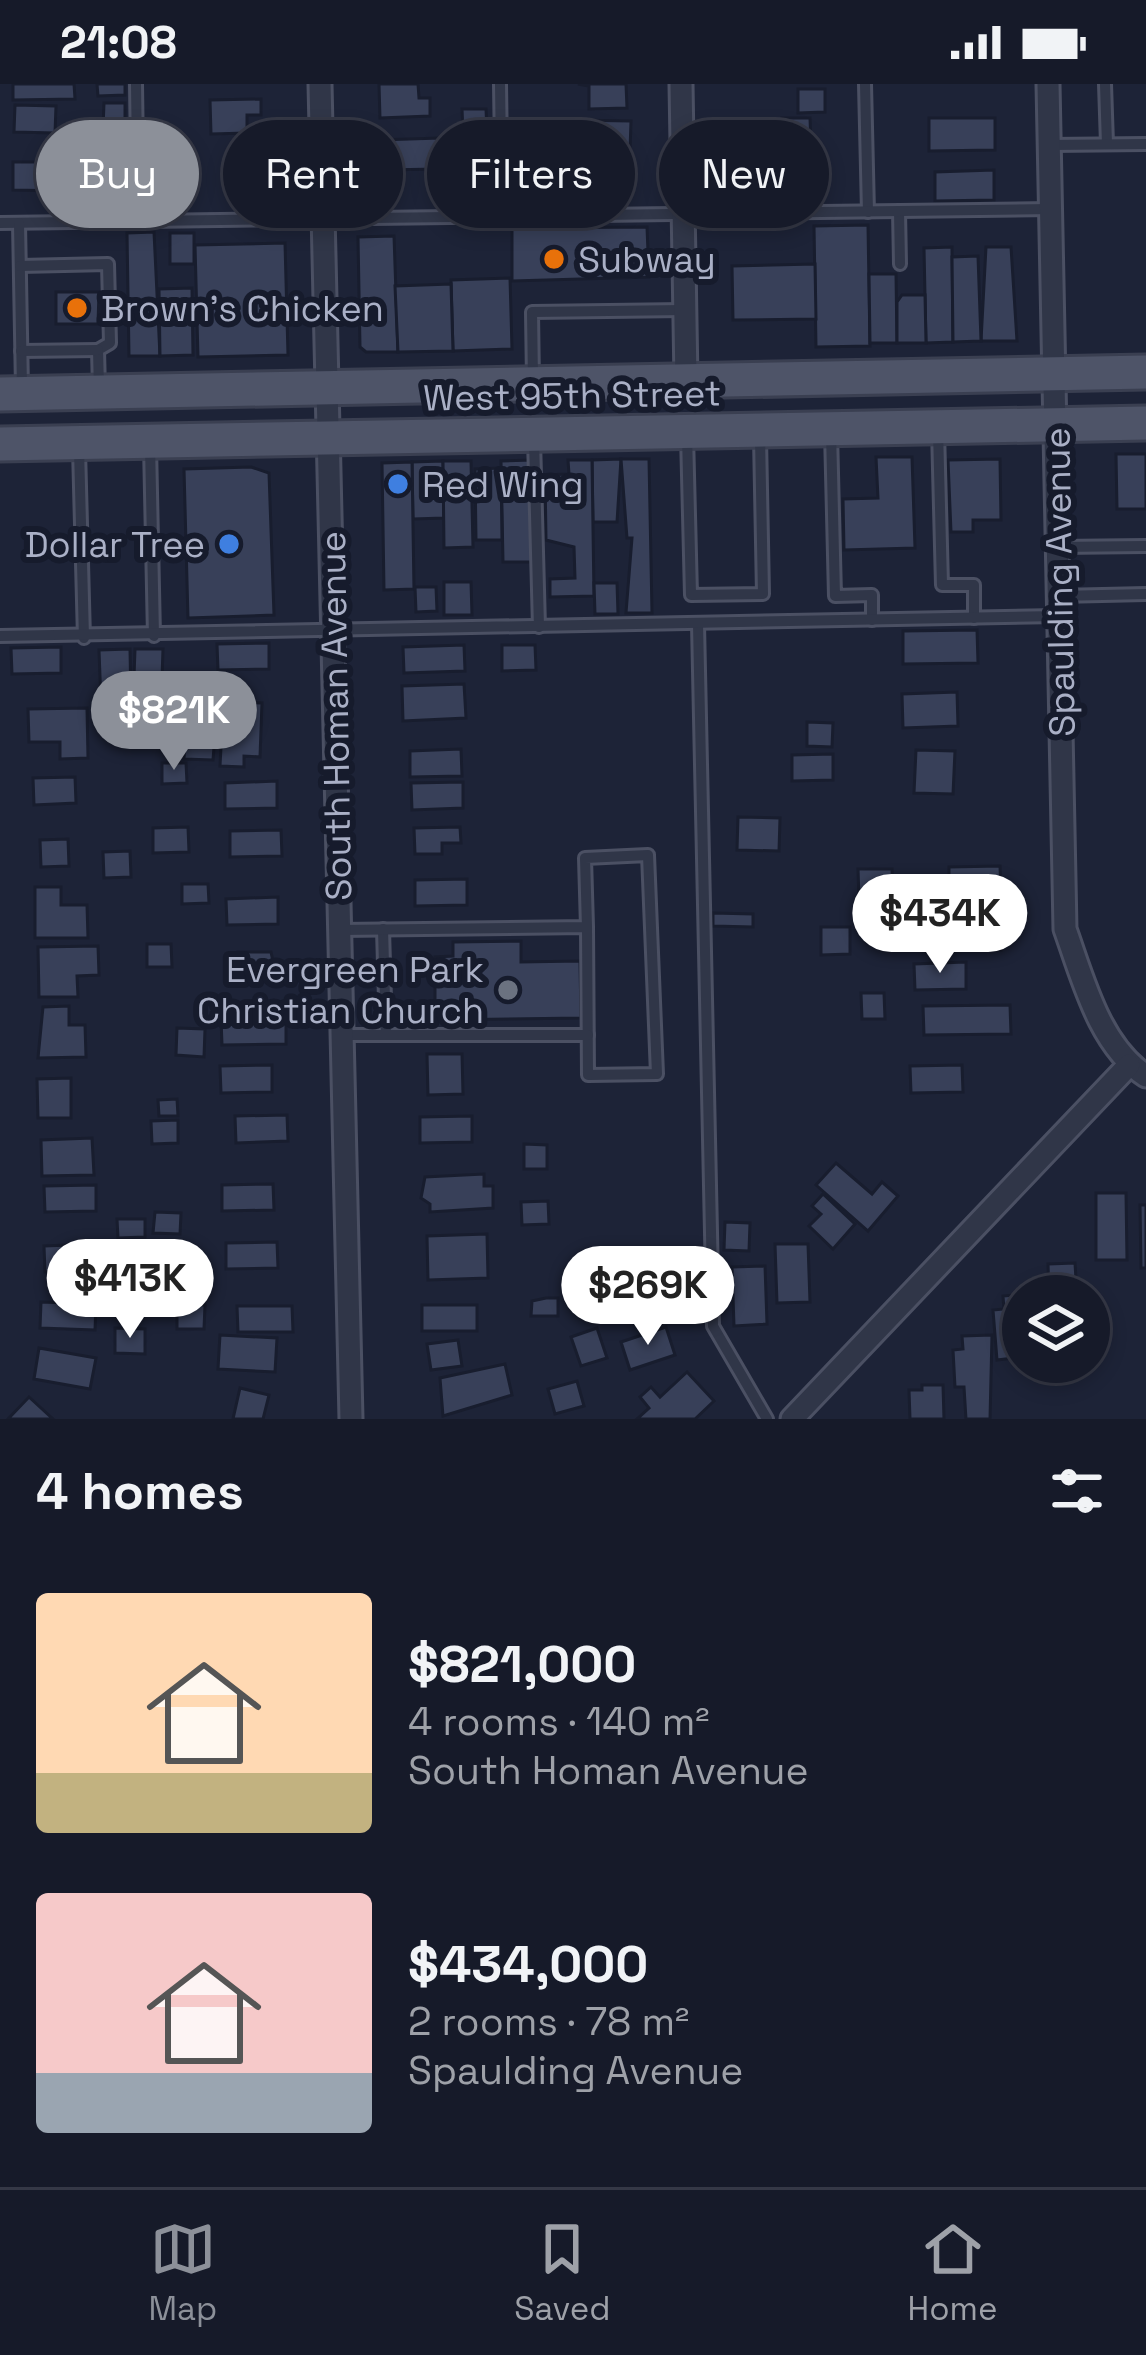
<!DOCTYPE html>
<meta charset="utf-8">
<style>
:root{--surface:#161a29;--page:#1f2331;--text:#f1f3f6;--muted:#9ea1a8;--line:#353846;--accent:#8c9099}
body{margin:0;font-family:"Space Grotesk",sans-serif;background:var(--page);color:var(--text);height:100vh;display:flex;flex-direction:column;font-size:45px;white-space:nowrap}
*{box-sizing:border-box;margin:0}
p{font-size:39px;color:var(--muted)}
.icon{flex:none;width:66px;height:66px;fill:none;stroke:currentColor;stroke-width:2;stroke-linecap:round;stroke-linejoin:round}
.map{position:relative;height:1335px;overflow:hidden}
.side{display:flex;flex-direction:column;background:var(--surface);flex:1}
.side>*{flex:none}
.top-card{position:absolute;left:36px;top:36px;width:1074px;height:108px;display:flex;gap:24px}
.tools{position:absolute;left:1002px;top:1191px;display:grid;gap:24px}
.tools a{display:grid;place-items:center;width:108px;height:108px;border-radius:50%;background:var(--surface);box-shadow:0 6px 18px #0003,0 0 0 3px var(--line);font-size:60px}
.price{position:absolute;translate:-50% -102px;padding:0 27px;border-radius:42px;background:#fff;color:#222;font-size:39px;line-height:78px;filter:drop-shadow(0 3px 6px #0008)}
.price::after{content:'';position:absolute;left:50%;top:72px;width:36px;height:27px;margin-left:-18px;background:inherit;clip-path:polygon(0 0,100% 0,50% 100%)}
.price.current{background:var(--accent);color:#fff}
ul{padding:0;list-style:none}
li{display:flex;align-items:center;gap:36px;height:300px;padding:0 36px}
li span{display:grid;place-items:center;flex:none;width:336px;height:240px;border-radius:12px;color:#555}
li>.icon{margin-inline-start:auto}
span .icon{width:144px;height:144px;fill:#fffc;stroke-width:1}
li b{font-size:51px}
h2{display:flex;justify-content:space-between;align-items:center;height:144px;padding:0 36px;font-size:51px}
.tag{padding:0 42px;border-radius:54px;background:var(--surface);box-shadow:0 6px 18px #0003,0 0 0 3px var(--line);font-size:42px;line-height:108px}
.tag.current{background:var(--accent);color:#fff}
.status{display:flex;justify-content:space-between;align-items:center;height:84px;padding:0 60px;background:var(--surface);direction:ltr}
.status svg{height:33px;fill:currentColor}
.tab-bar{display:flex;justify-content:space-around;align-items:center;height:168px;border-top:3px solid var(--line);background:var(--surface);font-size:33px;color:var(--muted)}
.tab-bar a{display:grid;justify-items:center;gap:6px}
.tab-bar .current{color:var(--accent)}
.map>svg:first-child{display:block}
</style>
<div class="status"><b>21:08</b><svg viewBox="0 0 49 12"><path d="M0 12V9h3v3zM5 12V6h3v6zM10 12V3h3v9zM15 12V0h3v12zM26 1h20v11H26zM47 4h2v5h-2z"/></svg></div>
<div class="map">
<svg width="1146" height="1335" viewBox="0 0 1146 1335">
<rect width="100%" height="100%" fill="#1d2337"/>
<g fill="#384059" stroke="#181d2e" stroke-width="3">
<polygon points="13,0 74,0 75,15 13,16"/>
<polygon points="97,0 125,0 125,11 98,12"/>
<polygon points="379,0 418,0 419,14 430,14 430,32 380,34"/>
<polygon points="578,0 626,0 627,24 589,25 589,2"/>
<polygon points="798,5 825,5 825,28 798,29"/>
<polygon points="261,15 261,31 247,31 247,49 211,50 210,16"/>
<polygon points="104,19 125,19 125,45 103,44"/>
<polygon points="15,21 56,22 55,49 14,48"/>
<polygon points="462,25 486,25 487,48 463,49"/>
<polygon points="782,34 810,34 811,62 784,63"/>
<polygon points="929,34 995,34 995,66 929,67"/>
<polygon points="570,36 631,37 630,67 570,66"/>
<polygon points="538,52 538,76 514,77 514,53"/>
<polygon points="440,54 440,85 380,86 379,56"/>
<polygon points="744,66 775,66 775,95 762,94 761,108 743,108"/>
<polygon points="464,68 487,68 488,92 464,92"/>
<polygon points="127,77 128,102 104,103 103,78"/>
<polygon points="13,78 66,78 66,107 13,106"/>
<polygon points="151,80 172,81 171,114 150,113"/>
<polygon points="629,82 629,110 565,112 565,83"/>
<polygon points="994,86 994,116 935,117 935,88"/>
<polygon points="537,93 537,117 513,117 513,94"/>
<rect x="467" y="98" width="24" height="24"/>
<polygon points="868,141 870,262 816,263 814,142"/>
<polygon points="647,143 649,193 512,197 512,144"/>
<polygon points="154,148 160,272 129,272 127,149"/>
<rect x="170" y="149" width="24" height="31"/>
<polygon points="394,152 398,268 366,268 360,263 358,153"/>
<polygon points="285,159 288,271 198,273 195,161"/>
<polygon points="952,163 953,258 926,259 924,164"/>
<polygon points="986,163 1011,163 1017,257 981,257"/>
<polygon points="978,172 981,257 953,258 952,173"/>
<polygon points="815,180 816,235 733,236 732,182"/>
<polygon points="869,190 896,190 897,259 870,259"/>
<polygon points="510,194 512,265 453,267 451,196"/>
<polygon points="451,200 453,267 398,268 395,202"/>
<polygon points="192,204 193,271 160,272 159,205"/>
<polygon points="56,208 99,208 98,240 56,240"/>
<polygon points="902,211 925,211 926,259 897,259 897,218"/>
<polygon points="1116,370 1146,370 1146,425 1117,425"/>
<polygon points="876,373 912,373 915,464 844,466 843,415 878,414"/>
<polygon points="621,375 617,438 593,438 592,376"/>
<polygon points="621,375 649,375 652,529 626,529 632,454 627,454"/>
<polygon points="1000,375 1001,436 973,436 973,448 951,448 948,376"/>
<polygon points="532,376 534,478 503,478 501,377"/>
<polygon points="568,376 592,376 594,512 550,513 550,495 575,494 574,463 546,456 545,391 569,390"/>
<polygon points="443,377 444,434 413,435 412,378"/>
<polygon points="443,377 471,377 473,463 444,464"/>
<polygon points="412,378 414,505 384,506 382,379"/>
<polygon points="251,383 269,389 274,531 188,534 184,385"/>
<polygon points="501,384 502,456 476,456 475,385"/>
<polygon points="444,498 471,498 472,531 444,531"/>
<polygon points="594,499 617,499 618,530 595,530"/>
<polygon points="415,503 436,503 437,527 416,528"/>
<polygon points="977,546 978,579 903,580 903,547"/>
<polygon points="269,559 269,585 218,586 217,560"/>
<polygon points="464,561 465,587 404,589 403,563"/>
<polygon points="502,561 535,561 536,586 502,587"/>
<polygon points="61,563 61,589 12,590 11,564"/>
<polygon points="130,565 131,618 101,619 99,566"/>
<polygon points="135,565 163,565 162,594 134,593"/>
<polygon points="464,600 466,634 403,637 402,602"/>
<polygon points="957,608 958,642 903,644 902,610"/>
<polygon points="215,617 262,619 260,673 244,672 244,683 220,682 221,663 214,663 213,676 184,675 185,653 214,655"/>
<polygon points="87,624 88,674 60,675 60,658 29,658 28,625"/>
<polygon points="807,638 833,639 832,663 807,662"/>
<polygon points="461,665 462,692 410,693 410,667"/>
<polygon points="916,666 955,667 953,710 914,709"/>
<polygon points="833,670 833,696 792,697 792,671"/>
<polygon points="162,679 186,679 187,699 162,700"/>
<polygon points="75,693 76,719 34,721 33,694"/>
<polygon points="277,697 277,724 225,725 225,699"/>
<polygon points="463,698 463,724 412,726 411,699"/>
<polygon points="738,733 780,734 779,767 737,766"/>
<polygon points="188,743 189,768 153,769 153,744"/>
<polygon points="460,743 461,759 442,759 442,770 415,770 414,744"/>
<polygon points="281,746 282,772 230,773 230,747"/>
<polygon points="68,755 69,782 41,783 40,756"/>
<polygon points="130,767 131,793 104,794 103,768"/>
<polygon points="1000,782 1001,808 949,809 949,783"/>
<polygon points="858,785 892,785 893,814 859,815"/>
<polygon points="467,795 467,821 415,822 415,796"/>
<polygon points="182,800 208,800 209,819 182,820"/>
<polygon points="35,803 61,803 61,821 87,821 88,854 35,854"/>
<polygon points="278,813 278,840 227,841 226,815"/>
<polygon points="713,829 753,830 753,843 713,842"/>
<polygon points="1001,839 1001,866 950,866 949,840"/>
<polygon points="821,843 850,843 850,870 821,871"/>
<polygon points="521,857 521,878 580,877 581,934 435,936 435,873 453,872 453,858"/>
<polygon points="147,860 171,860 172,883 147,883"/>
<polygon points="98,862 99,891 77,892 78,913 39,913 38,863"/>
<polygon points="238,868 271,868 277,896 239,897"/>
<polygon points="966,878 966,905 915,906 914,880"/>
<polygon points="861,909 884,909 885,935 862,935"/>
<polygon points="232,921 279,927 279,933 286,933 286,960 222,961 221,934 232,928"/>
<polygon points="1010,921 1011,950 924,951 923,922"/>
<polygon points="69,922 69,941 85,941 86,973 38,974 43,923"/>
<polygon points="177,944 205,945 204,973 176,971"/>
<polygon points="427,970 462,970 463,1010 428,1011"/>
<polygon points="272,981 272,1008 221,1009 220,982"/>
<polygon points="962,981 963,1008 911,1009 910,982"/>
<polygon points="71,994 71,1034 38,1034 37,995"/>
<polygon points="177,1015 178,1032 159,1032 158,1016"/>
<polygon points="287,1031 288,1057 236,1059 235,1032"/>
<polygon points="472,1032 472,1058 420,1059 420,1033"/>
<polygon points="178,1036 178,1059 152,1060 151,1037"/>
<polygon points="92,1054 94,1091 42,1092 41,1056"/>
<polygon points="524,1060 547,1061 547,1085 524,1085"/>
<polygon points="836,1079 872,1110 882,1098 898,1112 868,1147 816,1101"/>
<polygon points="484,1090 484,1102 493,1102 493,1124 430,1128 430,1120 421,1114 425,1093"/>
<polygon points="273,1100 274,1126 222,1127 222,1101"/>
<polygon points="96,1101 96,1127 45,1128 44,1102"/>
<polygon points="1096,1109 1126,1109 1127,1176 1096,1176"/>
<polygon points="823,1110 855,1140 833,1165 809,1142 821,1130 812,1122"/>
<polygon points="548,1117 549,1140 522,1141 521,1118"/>
<polygon points="1140,1121 1146,1121 1146,1184 1141,1184"/>
<polygon points="155,1128 181,1129 180,1150 153,1149"/>
<polygon points="117,1135 145,1135 145,1153 118,1154"/>
<polygon points="725,1138 750,1139 749,1167 724,1166"/>
<polygon points="487,1150 488,1194 428,1196 427,1152"/>
<polygon points="277,1158 278,1184 226,1185 226,1159"/>
<polygon points="96,1160 97,1187 45,1188 44,1162"/>
<polygon points="775,1160 808,1160 810,1218 777,1219"/>
<polygon points="1075,1179 1077,1212 1049,1212 1048,1180"/>
<polygon points="765,1182 767,1240 734,1242 732,1183"/>
<polygon points="157,1186 179,1187 179,1212 156,1211"/>
<polygon points="121,1191 145,1192 144,1209 121,1208"/>
<polygon points="1025,1210 1023,1273 997,1276 993,1226 1004,1225 1003,1212"/>
<polygon points="546,1214 558,1214 558,1232 531,1232 532,1217"/>
<polygon points="41,1218 96,1220 95,1246 40,1244"/>
<polygon points="177,1220 205,1221 204,1245 177,1245"/>
<rect x="422" y="1221" width="55" height="26"/>
<polygon points="237,1222 292,1222 293,1248 238,1248"/>
<polygon points="666,1243 675,1271 630,1286 621,1258"/>
<polygon points="115,1244 145,1245 145,1270 115,1269"/>
<polygon points="597,1244 607,1274 581,1282 571,1253"/>
<polygon points="220,1251 277,1254 275,1288 218,1285"/>
<polygon points="992,1251 990,1335 966,1335 964,1303 955,1303 953,1266 963,1265 962,1252"/>
<polygon points="458,1256 462,1282 431,1286 427,1260"/>
<polygon points="39,1264 96,1274 90,1305 34,1295"/>
<polygon points="505,1280 512,1311 443,1332 440,1294"/>
<polygon points="687,1288 714,1317 695,1335 637,1335 649,1324 640,1313 651,1303 660,1313"/>
<polygon points="577,1297 584,1322 555,1330 548,1305"/>
<polygon points="922,1301 943,1301 944,1335 910,1335 909,1306 922,1306"/>
<polygon points="240,1304 269,1311 263,1335 233,1335"/>
<polygon points="29,1313 53,1335 8,1335"/>
</g>
<g fill="none" stroke-linecap="round" stroke-linejoin="round">
<g stroke="#4b5063" stroke-width="16">
<g id="service">
<polyline points="136,0 138,137"/>
<polyline points="500,0 502,133"/>
<polyline points="865,0 868,128"/>
<polyline points="1105,0 1107,60"/>
<polyline points="1050,61 1146,60"/>
<polyline points="899,127 900,180"/>
<polyline points="0,139 1051,125"/>
<polyline points="19,139 22,304"/>
<polyline points="20,182 108,180 110,259 98,266 99,305"/>
<polyline points="21,267 98,266"/>
<polyline points="533,297 532,228 684,226"/>
<polyline points="938,346 942,501 974,501 974,534"/>
<polyline points="831,348 835,512 872,511 872,536"/>
<polyline points="687,351 691,511 763,510 760,353"/>
<polyline points="534,355 539,543"/>
<polyline points="150,361 154,552"/>
<polyline points="79,365 84,554"/>
<polyline points="1058,463 1146,462"/>
<polyline points="1059,512 1146,510"/>
<polyline points="698,540 713,1242 767,1335"/>
<polyline points="0,552 1058,532"/>
<polyline points="383,845 386,951"/>
<polyline points="340,846 587,843 585,774 648,771 657,990 588,991 587,843"/>
<polyline points="342,951 588,951"/>
</g>
</g>
<g stroke="#4b5063" stroke-width="27">
<g id="minor">
<polyline points="320,0 351,1335"/>
<polyline points="681,0 686,297"/>
<path d="M 1048,0 L 1065,845 C 1083,895 1099,961 1146,992"/>
<polyline points="792,1335 1129,981"/>
</g>
</g>
<g stroke="#3a3f51" stroke-width="39">
<g id="primary">
<polyline points="0,310 1146,288"/>
<polyline points="0,360 1146,339"/>
</g>
</g>
<use href="#service" stroke="#303648" stroke-width="10"/>
<use href="#minor" stroke="#303648" stroke-width="21"/>
<use href="#primary" stroke="#4e5468" stroke-width="33"/>
</g>
<g fill="#e8710a" stroke="#161b2c" stroke-width="4.5">
<circle cx="554" cy="175" r="12"/>
<circle cx="77" cy="224" r="12"/>
</g>
<g fill="#3f7fe0" stroke="#161b2c" stroke-width="4.5">
<circle cx="398" cy="400" r="12"/>
<circle cx="229" cy="460" r="12"/>
</g>
<circle fill="#6b7280" stroke="#161b2c" stroke-width="4.5" cx="508" cy="906" r="12"/>
<g text-anchor="middle" stroke-width="12" stroke-linejoin="round" paint-order="stroke">
<g font-size="36" fill="#aab0c6" stroke="#161b2c" text-anchor="start">
<text x="578" y="188">Subway</text>
<text x="101" y="237">Brown's Chicken</text>
<text x="422" y="413">Red Wing</text>
<text x="205" y="473" text-anchor="end">Dollar Tree</text>
<text x="484" y="898" text-anchor="end">Evergreen Park<tspan x="484" dy="41">Christian Church</tspan></text>
</g>
<g font-size="36" fill="#aab0c6" stroke="#161b2c">
<text transform="translate(572 311) rotate(-1)" y="13">West 95th Street</text>
<text transform="translate(1059 498) rotate(-91)" y="13">Spaulding Avenue</text>
<text transform="translate(335 632) rotate(-91)" y="13">South Homan Avenue</text>
</g>
</g>
</svg>
<div class="tools">
<a><svg class="icon" aria-label="layers" viewBox="0 0 24 24"><path d="M12 4l9 5-9 5-9-5zM3 14l9 5 9-5"/></svg></a>
</div>
<b class="price current" style="left:174px;top:689px">$821K</b>
<b class="price" style="left:940px;top:892px">$434K</b>
<b class="price" style="left:130px;top:1257px">$413K</b>
<b class="price" style="left:648px;top:1264px">$269K</b>
<div class="top-card">
<a class="tag current">Buy</a>
<a class="tag">Rent</a>
<a class="tag">Filters</a>
<a class="tag">New</a>
</div>
</div>
<section class="side">
<h2>4 homes<svg class="icon" aria-label="filters" viewBox="0 0 24 24"><path d="M4 7h16M4 17h16"/><circle cx="9" cy="7" r="2"/><circle cx="15" cy="17" r="2"/></svg></h2>
<ul>
<li><span style="background:linear-gradient(#ffd9b3 75%,#c2b280 0)"><svg class="icon" aria-label="home" viewBox="0 0 24 24"><path d="M3 11l9-7 9 7M6 9v11h12V9"/></svg></span><div><b>$821,000</b><p>4 rooms · 140 m²</p><p>South Homan Avenue</p></div></li>
<li><span style="background:linear-gradient(#f6c9c9 75%,#9aa5b1 0)"><svg class="icon" aria-label="home" viewBox="0 0 24 24"><path d="M3 11l9-7 9 7M6 9v11h12V9"/></svg></span><div><b>$434,000</b><p>2 rooms · 78 m²</p><p>Spaulding Avenue</p></div></li>
</ul>
</section>
<nav class="tab-bar">
<a class="current"><svg class="icon" aria-label="map" viewBox="0 0 24 24"><path d="M3 6l6-2 6 2 6-2v14l-6 2-6-2-6 2zM9 4v14M15 6v14"/></svg>Map</a>
<a><svg class="icon" aria-label="saved" viewBox="0 0 24 24"><path d="M7 4h10v16l-5-4-5 4z"/></svg>Saved</a>
<a><svg class="icon" aria-label="home" viewBox="0 0 24 24"><path d="M3 11l9-7 9 7M6 9v11h12V9"/></svg>Home</a>
</nav>
